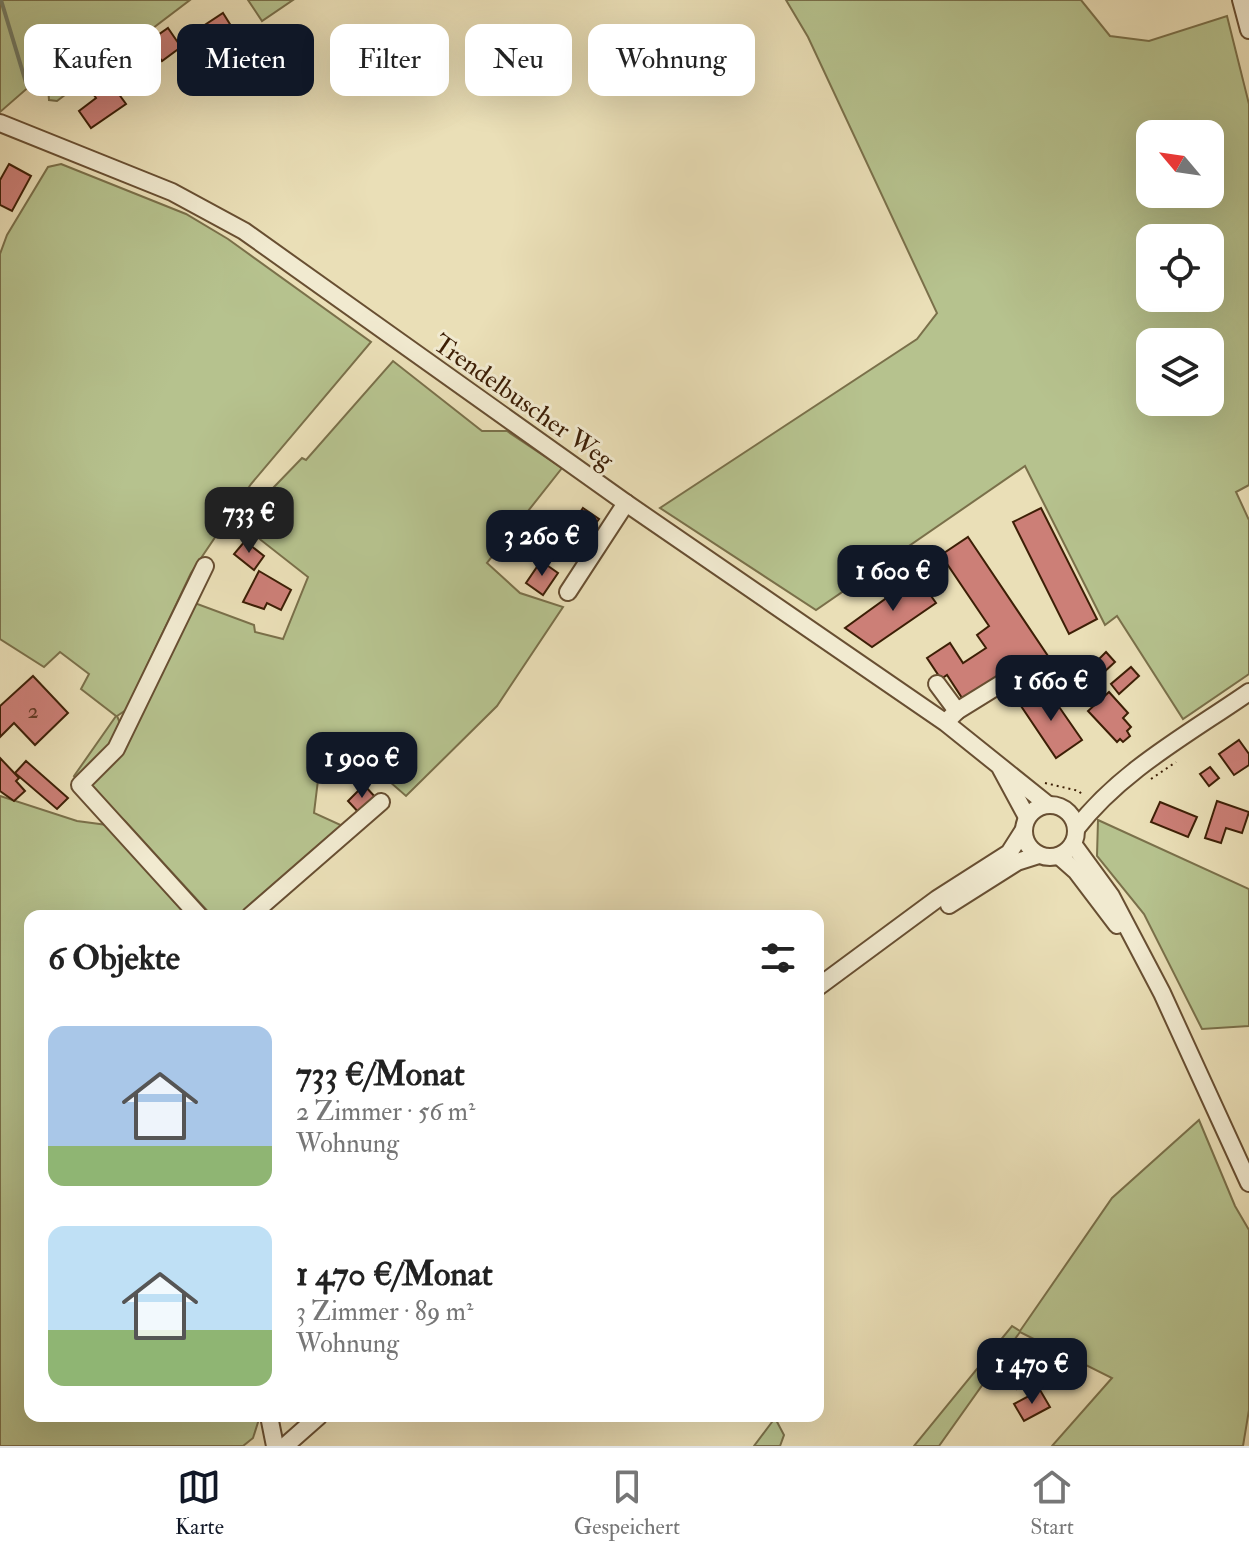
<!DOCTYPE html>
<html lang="de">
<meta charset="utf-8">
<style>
:root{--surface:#fff;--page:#f2f2f2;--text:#222;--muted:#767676;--line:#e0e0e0;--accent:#111827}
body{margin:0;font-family:"IM FELL Double Pica",serif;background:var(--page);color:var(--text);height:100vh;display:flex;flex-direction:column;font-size:30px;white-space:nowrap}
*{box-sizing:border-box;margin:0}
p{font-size:26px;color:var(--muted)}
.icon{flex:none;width:44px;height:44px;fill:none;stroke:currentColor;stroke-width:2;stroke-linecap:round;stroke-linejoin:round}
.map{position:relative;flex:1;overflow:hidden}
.side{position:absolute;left:24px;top:910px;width:800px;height:512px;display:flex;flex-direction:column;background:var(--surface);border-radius:16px;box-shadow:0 8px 32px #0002}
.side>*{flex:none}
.banner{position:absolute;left:24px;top:24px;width:800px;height:72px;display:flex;gap:16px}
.needle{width:52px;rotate:299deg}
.buttons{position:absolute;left:1136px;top:120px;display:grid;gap:16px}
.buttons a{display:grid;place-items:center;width:88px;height:88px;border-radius:16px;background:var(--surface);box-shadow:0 8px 32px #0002;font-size:40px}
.price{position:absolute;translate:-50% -68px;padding:0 18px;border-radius:16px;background:var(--accent);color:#fff;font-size:26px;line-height:52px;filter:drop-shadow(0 2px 4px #0008)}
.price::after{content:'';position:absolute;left:50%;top:48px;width:24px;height:18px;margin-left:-12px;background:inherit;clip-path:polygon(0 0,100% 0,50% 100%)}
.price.active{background:#222;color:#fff}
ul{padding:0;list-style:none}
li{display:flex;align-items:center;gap:24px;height:200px;padding:0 24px}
li span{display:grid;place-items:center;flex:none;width:224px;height:160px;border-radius:16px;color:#555}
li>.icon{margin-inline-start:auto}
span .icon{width:96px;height:96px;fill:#fffc;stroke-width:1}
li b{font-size:34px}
h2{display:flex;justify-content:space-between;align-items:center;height:96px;padding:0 24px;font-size:34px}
.chip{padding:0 28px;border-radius:16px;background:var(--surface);box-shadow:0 8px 32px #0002;font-size:28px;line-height:72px}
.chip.active{background:var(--accent);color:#fff}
.tab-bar{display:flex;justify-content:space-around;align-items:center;height:112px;border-top:2px solid var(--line);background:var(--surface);font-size:22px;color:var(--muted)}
.tab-bar a{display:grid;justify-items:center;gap:4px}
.tab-bar .active{color:var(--accent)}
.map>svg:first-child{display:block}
</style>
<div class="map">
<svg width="1249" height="1446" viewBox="0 0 1249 1446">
<rect width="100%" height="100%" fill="#eadfb7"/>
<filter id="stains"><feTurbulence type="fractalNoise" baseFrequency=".0025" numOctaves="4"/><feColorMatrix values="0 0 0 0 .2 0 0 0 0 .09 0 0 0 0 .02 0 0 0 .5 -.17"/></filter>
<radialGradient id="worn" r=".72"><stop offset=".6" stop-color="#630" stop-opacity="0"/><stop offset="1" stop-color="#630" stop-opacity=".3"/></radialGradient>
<g fill="#b6c28e" stroke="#7a704a" stroke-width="2" fill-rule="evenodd">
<polygon points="0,0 190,0 57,101 49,100 47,71 0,112"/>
<polygon points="248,0 293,0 262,21"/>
<path d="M 786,0 L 1081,0 L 1110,36 L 1149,41 L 1227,16 L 1249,104 L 1249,485 L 1236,492 L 1249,520 L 1249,674 L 1183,719 L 1117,616 L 1105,625 L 1025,466 L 816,610 L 660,508 L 917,339 L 937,313 L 808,37 ZM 1150,134 L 1210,134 L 1210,194 L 1150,194 ZM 1150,238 L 1210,238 L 1210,298 L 1150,298 ZM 1150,342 L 1210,342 L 1210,402 L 1150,402 Z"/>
<polygon points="61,164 186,214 228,239 371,342 251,484 191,573 126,710 117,716 127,739 192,602 254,625 255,632 283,639 308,577 257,537 288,503 273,488 302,458 306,460 393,361 482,431 507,431 562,468 487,563 520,593 563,607 497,706 406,796 341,739 318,780 314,813 345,827 239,916 212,916 125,821 74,776 116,716 81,689 89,674 60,652 44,667 0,639 0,254 7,235 48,167"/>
<polygon points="0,796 77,821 107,825 187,916 30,916 30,1416 260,1416 253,1438 243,1446 0,1446"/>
<polygon points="1098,820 1249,889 1249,1026 1202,1029 1144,914 1097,856"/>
<polygon points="1199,1120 1235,1206 1249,1230 1249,1410 1243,1446 1052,1446 1112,1378 1020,1332 939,1446 914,1446 1012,1326 1020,1331 1112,1198"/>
<polygon points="775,1418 784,1435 780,1446 754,1446"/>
</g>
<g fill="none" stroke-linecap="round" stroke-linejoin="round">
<polyline stroke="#747e68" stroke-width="4" points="1,0 27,86"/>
</g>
<g fill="#cc7f77" stroke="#3d1f06" stroke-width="2">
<polygon points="223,13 233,29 201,51 191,34"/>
<polygon points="168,28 181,47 162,61 148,42"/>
<polygon points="138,59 147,72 126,87 117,75"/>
<polygon points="105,75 126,104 91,128 79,111 96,98 88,87"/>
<polygon points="9,164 31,176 12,211 0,205 0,180"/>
<polygon points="276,497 282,502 268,519 261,513"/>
<polygon points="583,508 599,519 585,538 592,543 579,561 568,554 564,560 557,558 547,551 567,522 571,525"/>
<polygon points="1041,508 1097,619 1069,634 1013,522"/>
<polygon points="968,537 1050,659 1039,666 1035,660 1018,671 1014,667 964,701 947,675 941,679 927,658 950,643 963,663 986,648 977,635 989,626 941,555"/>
<polygon points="245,541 264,556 254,570 234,554"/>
<polygon points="541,561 558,573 543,595 526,583"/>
<polygon points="259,571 291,590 281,610 267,603 264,609 243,602"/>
<polygon points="917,576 936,603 872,647 845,628"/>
<polygon points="1106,652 1115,662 1103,673 1094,664"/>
<polygon points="1131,667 1139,676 1119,694 1111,684"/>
<polygon points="33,676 68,713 35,745 14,723 0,737 0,706"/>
<polygon points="1046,688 1082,740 1056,758 1021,706"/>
<polygon points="1109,692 1128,713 1123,718 1131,727 1127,731 1130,736 1123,742 1120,739 1117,742 1088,711"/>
<polygon points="1239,740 1249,754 1249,765 1234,775 1219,754"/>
<polygon points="0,758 19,778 16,781 25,791 14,801 0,791"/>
<polygon points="26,761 68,798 57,809 15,773"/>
<polygon points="372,764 380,773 367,784 359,775"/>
<polygon points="1210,767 1219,778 1209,786 1200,774"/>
<polygon points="364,785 377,799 361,815 348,801"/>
<polygon points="1217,801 1249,812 1242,833 1226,828 1221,843 1205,838"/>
<polygon points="1160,802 1197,817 1188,837 1151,822"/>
<polygon points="1032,1371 1036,1383 1017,1389 1013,1377"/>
<polygon points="1040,1390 1050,1407 1024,1421 1014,1404"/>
</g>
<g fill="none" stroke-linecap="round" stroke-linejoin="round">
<g stroke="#684f32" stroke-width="20">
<g id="minor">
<polyline points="1241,0 1249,30"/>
<polyline points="0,123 172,192 244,231 626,503 946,723 1047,804"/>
<polyline points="568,592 626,503"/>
<polyline points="937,684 957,711 949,719"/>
<polyline points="957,711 1012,677"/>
<polyline points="1001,769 1027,817"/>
<circle cx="1050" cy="831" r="26"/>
<path d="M 1076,829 C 1120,771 1190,733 1249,692"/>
<polyline points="1073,844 1111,896 1162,993 1249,1183"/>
<polyline points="1059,856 1076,871 1117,925"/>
<polyline points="949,905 1017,862 1039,855"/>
<polyline points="199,916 80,785 116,749 205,566"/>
<polyline points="250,916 381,802"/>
<polyline points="818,987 937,899 1009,853 1023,831"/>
<polyline points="269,1416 275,1446"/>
<polyline points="285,1446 319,1416"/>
</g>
</g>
<g stroke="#3d1f06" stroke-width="2" stroke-dasharray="2 4" stroke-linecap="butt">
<polyline points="1151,779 1176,762"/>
<polyline points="1045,783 1079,791 1083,796"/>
</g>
<use href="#minor" stroke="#f1ead0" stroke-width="16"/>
</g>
<g text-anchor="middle" stroke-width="6" stroke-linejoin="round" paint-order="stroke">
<g font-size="22" fill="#613722">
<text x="33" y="718">2</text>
</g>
<g font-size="26" fill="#3d1f06" stroke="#f1ead0">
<text transform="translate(524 401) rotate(35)" y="9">Trendelbuscher Weg</text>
</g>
</g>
<rect width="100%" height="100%" filter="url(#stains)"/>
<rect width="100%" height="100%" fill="url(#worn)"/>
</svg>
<div class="buttons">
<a><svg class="needle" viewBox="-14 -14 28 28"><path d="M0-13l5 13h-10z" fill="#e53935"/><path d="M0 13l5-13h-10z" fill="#767676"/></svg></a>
<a><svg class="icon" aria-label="locate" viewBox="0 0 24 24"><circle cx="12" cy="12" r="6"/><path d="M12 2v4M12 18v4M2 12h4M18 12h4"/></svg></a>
<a><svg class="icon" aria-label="layers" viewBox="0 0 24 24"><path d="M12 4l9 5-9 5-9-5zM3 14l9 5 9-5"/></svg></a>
</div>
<b class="price active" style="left:249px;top:555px">733 €</b>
<b class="price" style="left:542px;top:578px">3 260 €</b>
<b class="price" style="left:893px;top:613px">1 600 €</b>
<b class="price" style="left:1051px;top:723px">1 660 €</b>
<b class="price" style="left:362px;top:800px">1 900 €</b>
<b class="price" style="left:1032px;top:1406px">1 470 €</b>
<div class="banner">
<a class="chip">Kaufen</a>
<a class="chip active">Mieten</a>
<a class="chip">Filter</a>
<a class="chip">Neu</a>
<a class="chip">Wohnung</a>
</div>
<section class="side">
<h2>6 Objekte<svg class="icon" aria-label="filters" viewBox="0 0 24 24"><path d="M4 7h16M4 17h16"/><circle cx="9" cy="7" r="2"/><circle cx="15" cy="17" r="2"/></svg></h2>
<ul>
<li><span style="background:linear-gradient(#a9c7e8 75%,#8fb573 0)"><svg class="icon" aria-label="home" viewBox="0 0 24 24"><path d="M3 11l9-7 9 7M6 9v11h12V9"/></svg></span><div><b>733 €/Monat</b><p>2 Zimmer · 56 m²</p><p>Wohnung</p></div></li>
<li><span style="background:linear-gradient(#bfe0f5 65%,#8fb573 0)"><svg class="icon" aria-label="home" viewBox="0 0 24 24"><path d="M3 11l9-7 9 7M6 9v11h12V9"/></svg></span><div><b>1 470 €/Monat</b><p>3 Zimmer · 89 m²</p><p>Wohnung</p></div></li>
</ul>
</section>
</div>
<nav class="tab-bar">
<a class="active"><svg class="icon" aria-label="map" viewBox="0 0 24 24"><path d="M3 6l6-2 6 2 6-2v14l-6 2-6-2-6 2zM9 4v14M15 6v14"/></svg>Karte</a>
<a><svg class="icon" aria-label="saved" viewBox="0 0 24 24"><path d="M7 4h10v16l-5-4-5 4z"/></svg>Gespeichert</a>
<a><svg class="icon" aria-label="home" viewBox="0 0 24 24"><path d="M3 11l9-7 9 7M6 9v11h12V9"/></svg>Start</a>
</nav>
